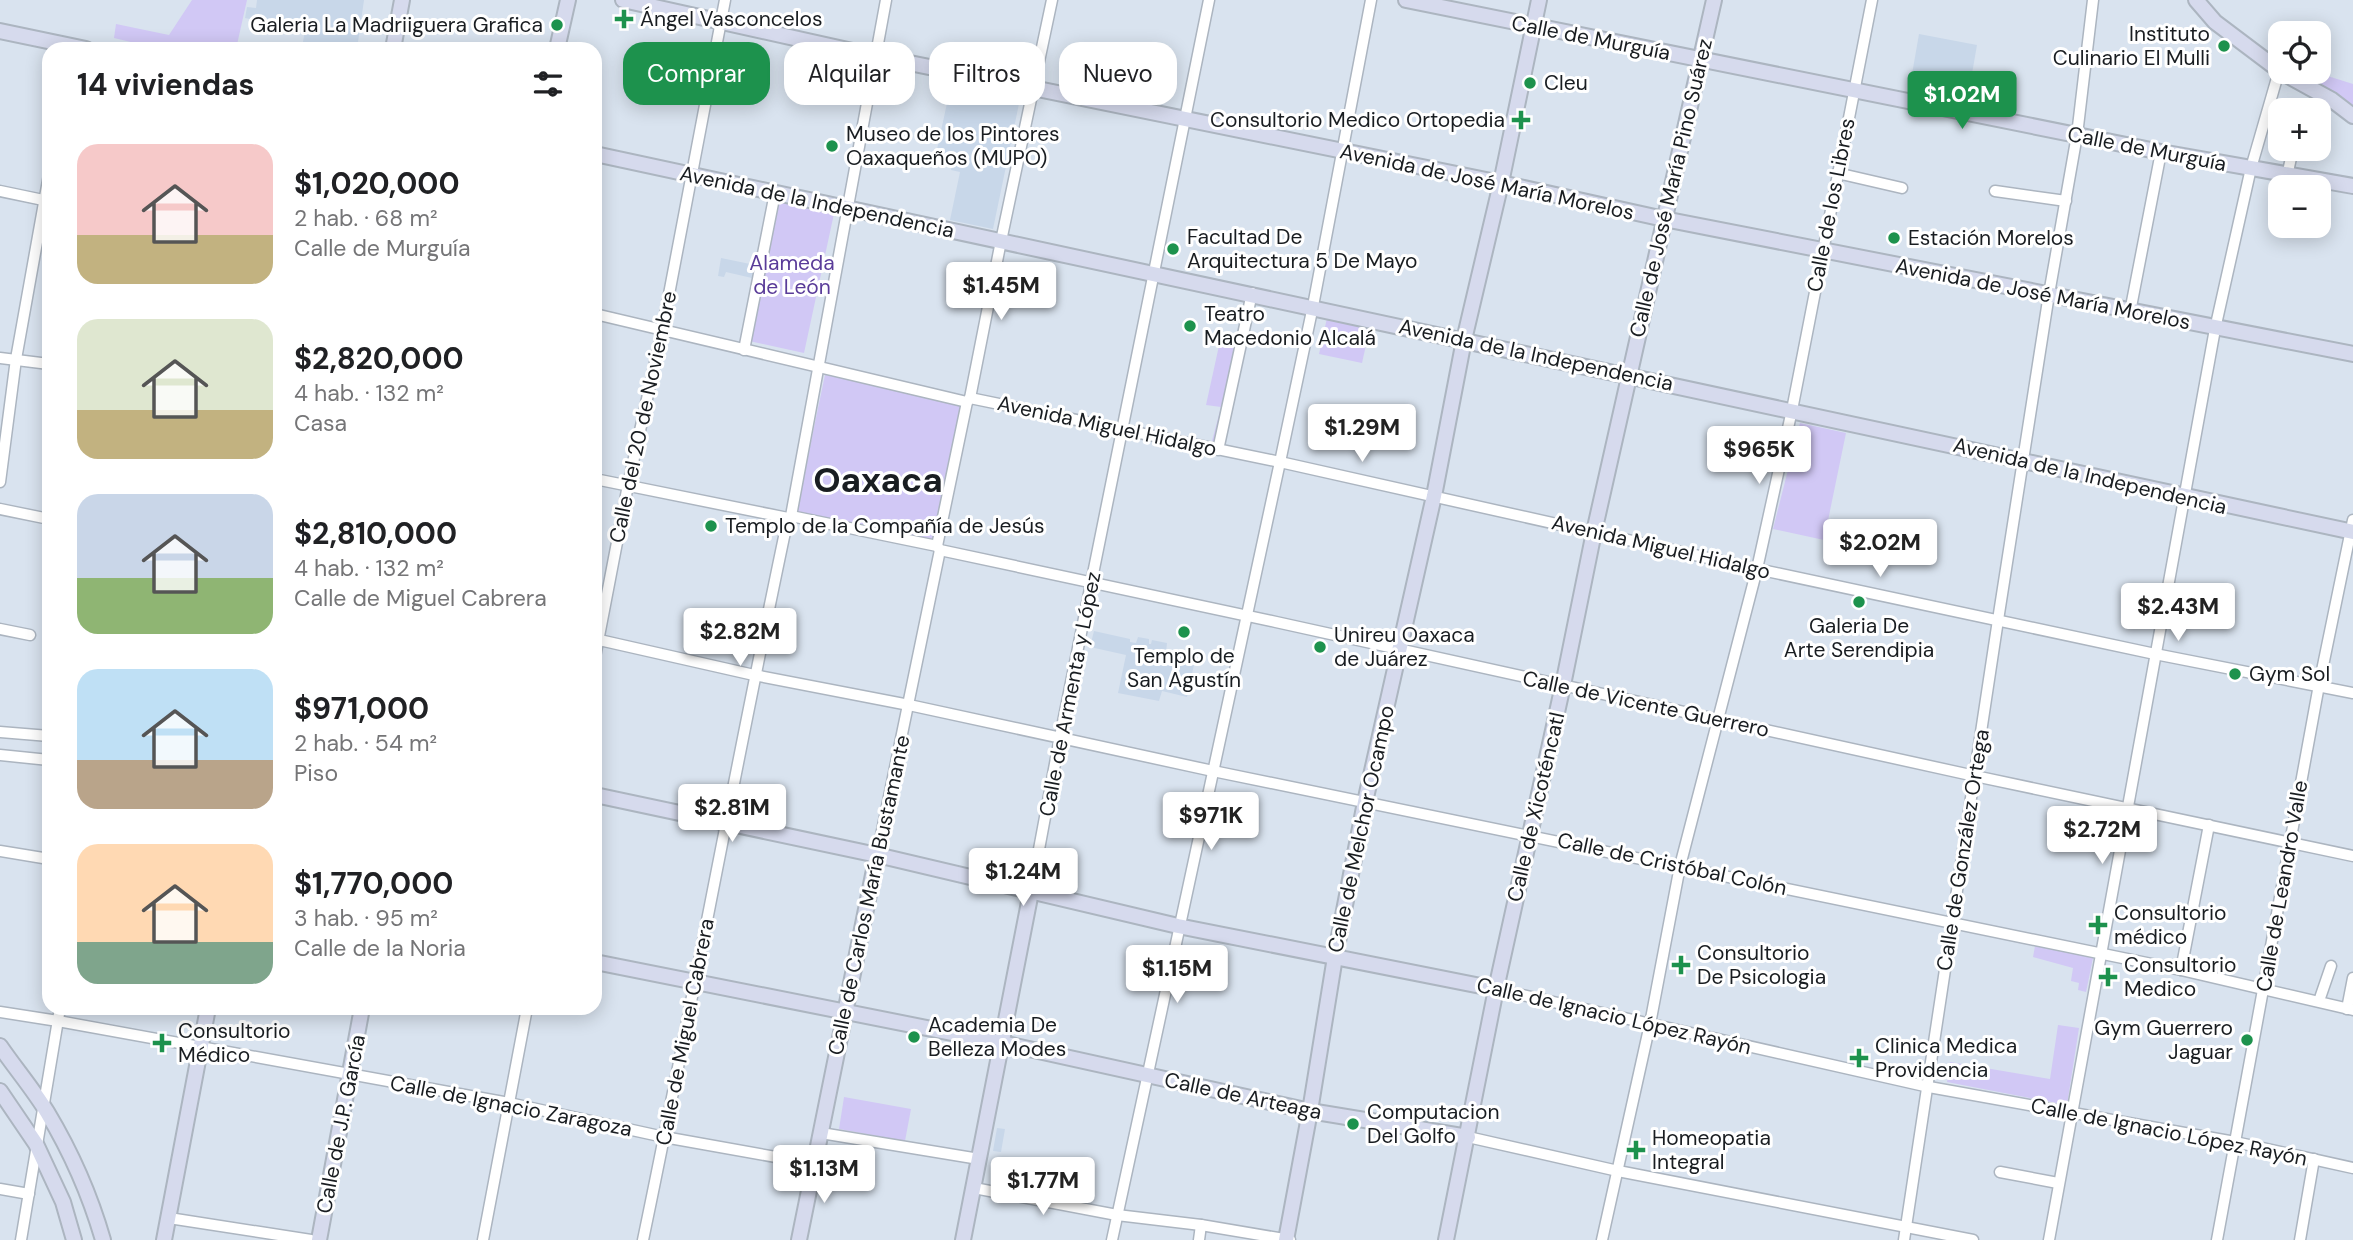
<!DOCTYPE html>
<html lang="es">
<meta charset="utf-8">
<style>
:root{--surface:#fff;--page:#f2f2f2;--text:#202124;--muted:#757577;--accent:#1d924d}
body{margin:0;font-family:"DM Sans",sans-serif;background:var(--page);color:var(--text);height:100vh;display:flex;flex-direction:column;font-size:26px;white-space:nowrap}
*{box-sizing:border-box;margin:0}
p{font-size:23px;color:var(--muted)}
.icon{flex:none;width:38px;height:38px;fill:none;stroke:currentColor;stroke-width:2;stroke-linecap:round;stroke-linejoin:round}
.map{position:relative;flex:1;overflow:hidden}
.side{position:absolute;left:42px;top:42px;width:560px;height:973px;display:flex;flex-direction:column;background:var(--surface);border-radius:21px;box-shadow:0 4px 18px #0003}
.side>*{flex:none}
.hud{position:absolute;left:623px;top:42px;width:665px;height:63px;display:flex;gap:14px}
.controls{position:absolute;left:2268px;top:21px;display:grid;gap:14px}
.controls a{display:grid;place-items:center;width:63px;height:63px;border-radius:14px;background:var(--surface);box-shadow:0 4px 18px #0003;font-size:35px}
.price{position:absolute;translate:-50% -60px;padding:0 16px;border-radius:7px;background:#fff;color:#222;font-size:23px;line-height:46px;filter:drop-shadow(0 2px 4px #0008)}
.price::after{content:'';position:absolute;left:50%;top:42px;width:21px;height:16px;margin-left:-10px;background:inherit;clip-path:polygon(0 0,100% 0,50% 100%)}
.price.on{background:var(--accent);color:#fff}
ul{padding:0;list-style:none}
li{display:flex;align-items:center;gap:21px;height:175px;padding:0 35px}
li span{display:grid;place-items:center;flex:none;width:196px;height:140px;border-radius:21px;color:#555}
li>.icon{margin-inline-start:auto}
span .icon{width:84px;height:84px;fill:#fffc;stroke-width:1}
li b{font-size:30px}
h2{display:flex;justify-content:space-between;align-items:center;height:84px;padding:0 35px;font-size:30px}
.tag{padding:0 24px;border-radius:21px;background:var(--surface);box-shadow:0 4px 18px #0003;font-size:24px;line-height:63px}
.tag.on{background:var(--accent);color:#fff}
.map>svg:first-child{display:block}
</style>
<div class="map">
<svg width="2353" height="1240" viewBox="0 0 2353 1240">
<rect width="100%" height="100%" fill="#d9e3ef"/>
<g fill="#c8d7e9">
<polygon points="257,0 364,0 357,49 302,48 305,30 245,18 247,7 256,8"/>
<polygon points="1919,34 1977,45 1966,108 1908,97"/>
<polygon points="952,80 1021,94 993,229 950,220 960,172 951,170 952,165 930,161 931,154 936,154"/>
<polygon points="721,258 755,265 752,278 726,272 724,277 718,276"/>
<polygon points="1094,631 1130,639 1130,642 1136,643 1138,637 1149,639 1149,644 1151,644 1152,640 1167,643 1166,653 1195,660 1187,697 1162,691 1159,701 1118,693 1126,655 1090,647"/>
<polygon points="997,1128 1005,1129 1001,1152 993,1151"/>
</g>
<g fill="#d1c8f5">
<polygon points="192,0 247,0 236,49 144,49 139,44 114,38 116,24 169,35"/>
<polygon points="2303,72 2315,72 2353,84 2353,109"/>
<polygon points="780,197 835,209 804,353 749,341"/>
<polygon points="1245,300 1254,303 1223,443 1212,441 1221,407 1206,405 1222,332 1237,335"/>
<polygon points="1327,318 1370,327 1362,363 1319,354"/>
<polygon points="825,375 963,404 935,542 796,513"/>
<polygon points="1800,423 1846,433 1824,540 1773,529"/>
<polygon points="2035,946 2093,958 2086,992 2078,990 2079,983 2071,981 2073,968 2033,957"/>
<polygon points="2058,1025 2079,1028 2067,1105 1947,1082 1950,1062 2050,1079"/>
<polygon points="844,1097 911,1109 905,1141 839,1129"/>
</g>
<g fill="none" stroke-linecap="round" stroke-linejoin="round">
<g stroke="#acb5c0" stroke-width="13">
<g id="street">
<polyline points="1837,173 1902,188"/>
<polyline points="2287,176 2293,149"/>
<polyline points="0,191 48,201"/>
<polyline points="1995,191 2066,201"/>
<polyline points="2130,312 2161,152"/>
<polyline points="595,314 967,402 970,398 1280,462 1757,569 2155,654 2353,693"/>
<polyline points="744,350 775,193"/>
<polyline points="0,358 49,364"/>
<polyline points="970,398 1001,241 1052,0"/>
<polyline points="1218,450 1252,293"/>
<polyline points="595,479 788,518"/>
<polyline points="0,482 16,359 49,175"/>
<polyline points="0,509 49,519"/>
<polyline points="791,516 937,546 940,550 1276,622 1975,776 2353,856"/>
<polyline points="937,546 967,402"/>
<polyline points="0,629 30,635"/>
<polyline points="595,639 754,675 909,705 1213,771 2181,970 2353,1010"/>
<polyline points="595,657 628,485 662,331 725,0"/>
<polyline points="0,732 49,736"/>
<polyline points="0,755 49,760"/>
<polyline points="0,851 49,859"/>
<polyline points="877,855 940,550"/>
<polyline points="1031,892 1060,737 1209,0"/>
<polyline points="2181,970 2209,825"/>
<polyline points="1496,989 1929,1087 2235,1142 2353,1168"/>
<polyline points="2319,1001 2331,966"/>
<polyline points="2347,1009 2353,978"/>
<polyline points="0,1012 58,1021 509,1103 664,1137 815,1164"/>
<polyline points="821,1133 979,1159"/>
<polyline points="1468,1137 1618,1171 1973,1240"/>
<polyline points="2000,1172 2058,1183"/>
<polyline points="974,1188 1117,1215 1201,1225 1290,1240"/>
<polyline points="0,1189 29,1194"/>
<polyline points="169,1218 311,1240"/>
<polyline points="21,1240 60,1008"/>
<polyline points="483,1240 527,1008"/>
<path d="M 643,1240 C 693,1000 737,758 788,518 L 791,516 L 886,0"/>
<polyline points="1112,1240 1280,462 1313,306 1371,0"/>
<polyline points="1199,1240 1201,1225"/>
<polyline points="1602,1240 1650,1024 1680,866 1757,569 1792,410 1872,0"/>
<polyline points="1904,1240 1998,620 2049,294 2077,135 2093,0"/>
<polyline points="2049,1240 2215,329 2251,168 2279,71"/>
<polyline points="2217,1240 2319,685 2353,520"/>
<polyline points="2300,1240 2314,1159"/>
</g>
</g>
<g stroke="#acb5c0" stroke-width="18">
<g id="secondary">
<polyline points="623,0 875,56 1501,183 1664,219 2353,354"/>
<polyline points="1406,0 2161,152 2353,186"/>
<polyline points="2196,0 2215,22 2280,71"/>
<polyline points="0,31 86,49"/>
<polyline points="393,49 402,0"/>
<polyline points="557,49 568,0"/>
<polyline points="2281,72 2332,100 2353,116"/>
<polyline points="595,154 2353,532"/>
<polyline points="595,795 877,855 1178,926 1496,989"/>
<polyline points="595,962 1002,1043 1310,1111 1468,1137"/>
<path d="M 0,1046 C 15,1068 33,1089 47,1112 C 71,1152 90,1195 103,1240"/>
<polyline points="0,1091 36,1144 63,1202 74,1240"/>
<polyline points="164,1240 208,1008"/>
<polyline points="319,1240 362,1008"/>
<polyline points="799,1240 877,855"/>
<polyline points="963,1240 1031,892"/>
<polyline points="1286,1240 1310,1111 1335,957 1365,802 1434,496 1464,340 1501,183 1539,0"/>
<polyline points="1446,1240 1496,989 1563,685 1594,532 1714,0"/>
</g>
</g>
<use href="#street" stroke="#fff" stroke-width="10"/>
<use href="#secondary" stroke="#d6daed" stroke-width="14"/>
</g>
<g fill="#1d924d" stroke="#fff" stroke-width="2.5">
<path d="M620.5 8.5h7v7h7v7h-7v7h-7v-7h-7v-7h7z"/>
<circle cx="557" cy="25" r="7"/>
<circle cx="2224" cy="46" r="7"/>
<circle cx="1530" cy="83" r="7"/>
<path d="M1517.5 109.5h7v7h7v7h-7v7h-7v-7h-7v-7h7z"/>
<circle cx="832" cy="146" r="7"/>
<circle cx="1894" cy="238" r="7"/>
<circle cx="1173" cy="249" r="7"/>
<circle cx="1190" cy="326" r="7"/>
<circle cx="711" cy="526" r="7"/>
<circle cx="1859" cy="602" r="7"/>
<circle cx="1184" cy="632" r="7"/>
<circle cx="1320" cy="647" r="7"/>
<circle cx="2235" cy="674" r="7"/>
<path d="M2094.5 914.5h7v7h7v7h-7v7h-7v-7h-7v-7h7z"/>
<path d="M1677.5 954.5h7v7h7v7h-7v7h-7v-7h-7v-7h7z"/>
<path d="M2104.5 966.5h7v7h7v7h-7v7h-7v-7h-7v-7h7z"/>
<circle cx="914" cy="1037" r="7"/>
<circle cx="2247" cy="1040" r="7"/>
<path d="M158.5 1032.5h7v7h7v7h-7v7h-7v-7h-7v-7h7z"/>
<path d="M1855.5 1047.5h7v7h7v7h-7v7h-7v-7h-7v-7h7z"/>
<circle cx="1353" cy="1124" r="7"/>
<path d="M1632.5 1139.5h7v7h7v7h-7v7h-7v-7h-7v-7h7z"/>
</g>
<g text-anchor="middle" stroke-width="6" stroke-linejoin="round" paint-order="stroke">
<g font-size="21" fill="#191d21" stroke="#fff" text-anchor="start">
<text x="640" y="26">Ángel Vasconcelos</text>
<text x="543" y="32" text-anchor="end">Galeria La Madriiguera Grafica</text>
<text x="2210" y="41" text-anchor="end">Instituto<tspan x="2210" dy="24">Culinario El Mulli</tspan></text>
<text x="1544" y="90">Cleu</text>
<text x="1505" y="127" text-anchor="end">Consultorio Medico Ortopedia</text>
<text x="846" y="141">Museo de los Pintores<tspan x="846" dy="24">Oaxaqueños (MUPO)</tspan></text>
<text x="1187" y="244">Facultad De<tspan x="1187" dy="24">Arquitectura 5 De Mayo</tspan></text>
<text x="1908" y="245">Estación Morelos</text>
<text x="1204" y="321">Teatro<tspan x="1204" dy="24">Macedonio Alcalá</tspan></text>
<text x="725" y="533">Templo de la Compañía de Jesús</text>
<text x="1859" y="633" text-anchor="middle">Galeria De<tspan x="1859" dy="24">Arte Serendipia</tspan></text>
<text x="1334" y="642">Unireu Oaxaca<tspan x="1334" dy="24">de Juárez</tspan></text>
<text x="1184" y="663" text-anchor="middle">Templo de<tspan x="1184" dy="24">San Agustín</tspan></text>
<text x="2249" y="681">Gym Sol</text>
<text x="2114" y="920">Consultorio<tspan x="2114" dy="24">médico</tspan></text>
<text x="1697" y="960">Consultorio<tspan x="1697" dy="24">De Psicologia</tspan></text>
<text x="2124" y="972">Consultorio<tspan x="2124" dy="24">Medico</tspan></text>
<text x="928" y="1032">Academia De<tspan x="928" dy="24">Belleza Modes</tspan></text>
<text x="2233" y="1035" text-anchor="end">Gym Guerrero<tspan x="2233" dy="24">Jaguar</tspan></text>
<text x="178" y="1038">Consultorio<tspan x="178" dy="24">Médico</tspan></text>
<text x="1875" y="1053">Clinica Medica<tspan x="1875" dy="24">Providencia</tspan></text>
<text x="1367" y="1119">Computacion<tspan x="1367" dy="24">Del Golfo</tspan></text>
<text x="1652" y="1145">Homeopatia<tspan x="1652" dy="24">Integral</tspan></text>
</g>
<g font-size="21" fill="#191d21" stroke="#fff">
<text transform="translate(1591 38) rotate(11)" y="7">Calle de Murguía</text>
<text transform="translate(2147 149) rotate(11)" y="7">Calle de Murguía</text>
<text transform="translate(1487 182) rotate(12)" y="7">Avenida de José María Morelos</text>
<text transform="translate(1671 188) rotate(-77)" y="7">Calle de José María Pino Suárez</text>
<text transform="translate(817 202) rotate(12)" y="7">Avenida de la Independencia</text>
<text transform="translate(1831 205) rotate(-79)" y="7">Calle de los Libres</text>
<text transform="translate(2043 294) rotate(11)" y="7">Avenida de José María Morelos</text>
<text transform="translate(1536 355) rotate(12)" y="7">Avenida de la Independencia</text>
<text transform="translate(643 417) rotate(-78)" y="7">Calle del 20 de Noviembre</text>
<text transform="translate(1107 426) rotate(12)" y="7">Avenida Miguel Hidalgo</text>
<text transform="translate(2090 476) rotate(13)" y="7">Avenida de la Independencia</text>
<text transform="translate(1661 547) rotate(13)" y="7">Avenida Miguel Hidalgo</text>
<text transform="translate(1070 694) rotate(-79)" y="7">Calle de Armenta y López</text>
<text transform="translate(1646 704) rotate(12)" y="7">Calle de Vicente Guerrero</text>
<text transform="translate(1536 807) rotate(-77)" y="7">Calle de Xicoténcatl</text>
<text transform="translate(1361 829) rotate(-78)" y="7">Calle de Melchor Ocampo</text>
<text transform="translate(1963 850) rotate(-81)" y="7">Calle de González Ortega</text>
<text transform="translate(1672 864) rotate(12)" y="7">Calle de Cristóbal Colón</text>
<text transform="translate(2282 886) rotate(-80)" y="7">Calle de Leandro Valle</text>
<text transform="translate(869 895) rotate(-78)" y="7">Calle de Carlos María Bustamante</text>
<text transform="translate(1614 1016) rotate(13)" y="7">Calle de Ignacio López Rayón</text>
<text transform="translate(685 1032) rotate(-79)" y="7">Calle de Miguel Cabrera</text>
<text transform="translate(1243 1096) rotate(12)" y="7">Calle de Arteaga</text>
<text transform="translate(511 1106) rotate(11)" y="7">Calle de Ignacio Zaragoza</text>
<text transform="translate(341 1124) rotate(-79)" y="7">Calle de J.P. García</text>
<text transform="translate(2169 1132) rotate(11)" y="7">Calle de Ignacio López Rayón</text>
</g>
<g font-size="21" fill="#5a3c99" stroke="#fff">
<text x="792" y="270">Alameda<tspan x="792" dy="24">de León</tspan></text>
</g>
<g font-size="35" font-weight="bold" fill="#191d21" stroke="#fff">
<text x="878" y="492">Oaxaca</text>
</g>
</g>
</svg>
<div class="controls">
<a><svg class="icon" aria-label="locate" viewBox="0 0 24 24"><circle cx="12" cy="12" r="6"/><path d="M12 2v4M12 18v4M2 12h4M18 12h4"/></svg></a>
<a>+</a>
<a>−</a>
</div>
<b class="price on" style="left:1962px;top:131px">$1.02M</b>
<b class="price" style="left:1001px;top:322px">$1.45M</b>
<b class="price" style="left:1362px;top:464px">$1.29M</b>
<b class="price" style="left:1759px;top:486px">$965K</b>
<b class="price" style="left:1880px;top:579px">$2.02M</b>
<b class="price" style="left:2178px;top:643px">$2.43M</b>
<b class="price" style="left:740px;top:668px">$2.82M</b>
<b class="price" style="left:732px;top:844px">$2.81M</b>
<b class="price" style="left:1211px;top:852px">$971K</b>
<b class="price" style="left:2102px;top:866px">$2.72M</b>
<b class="price" style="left:1023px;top:908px">$1.24M</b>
<b class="price" style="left:1177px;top:1005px">$1.15M</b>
<b class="price" style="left:824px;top:1205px">$1.13M</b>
<b class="price" style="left:1043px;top:1217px">$1.77M</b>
<div class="hud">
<a class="tag on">Comprar</a>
<a class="tag">Alquilar</a>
<a class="tag">Filtros</a>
<a class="tag">Nuevo</a>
</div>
<section class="side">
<h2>14 viviendas<svg class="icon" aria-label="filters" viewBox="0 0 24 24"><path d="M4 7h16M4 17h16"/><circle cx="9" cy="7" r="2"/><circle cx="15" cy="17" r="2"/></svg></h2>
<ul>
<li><span style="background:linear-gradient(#f6c9c9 65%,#c2b280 0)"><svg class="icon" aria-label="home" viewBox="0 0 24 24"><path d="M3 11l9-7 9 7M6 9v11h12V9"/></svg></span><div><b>$1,020,000</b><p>2 hab. · 68 m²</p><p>Calle de Murguía</p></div></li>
<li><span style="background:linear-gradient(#dfe7d0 65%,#c2b280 0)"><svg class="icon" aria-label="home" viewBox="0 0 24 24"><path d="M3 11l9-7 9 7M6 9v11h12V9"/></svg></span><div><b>$2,820,000</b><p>4 hab. · 132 m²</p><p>Casa</p></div></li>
<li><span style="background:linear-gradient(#c9d6e8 60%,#8fb573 0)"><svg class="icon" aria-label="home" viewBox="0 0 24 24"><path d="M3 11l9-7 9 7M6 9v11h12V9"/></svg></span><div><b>$2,810,000</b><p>4 hab. · 132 m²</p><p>Calle de Miguel Cabrera</p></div></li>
<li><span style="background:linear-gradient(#bfe0f5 65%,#b9a48a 0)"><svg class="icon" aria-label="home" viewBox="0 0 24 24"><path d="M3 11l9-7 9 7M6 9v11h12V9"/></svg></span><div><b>$971,000</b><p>2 hab. · 54 m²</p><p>Piso</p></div></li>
<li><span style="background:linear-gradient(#ffd9b3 70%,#7fa58c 0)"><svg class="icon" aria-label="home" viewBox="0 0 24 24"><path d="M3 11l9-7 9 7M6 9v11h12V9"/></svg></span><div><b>$1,770,000</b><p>3 hab. · 95 m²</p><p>Calle de la Noria</p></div></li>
</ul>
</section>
</div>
